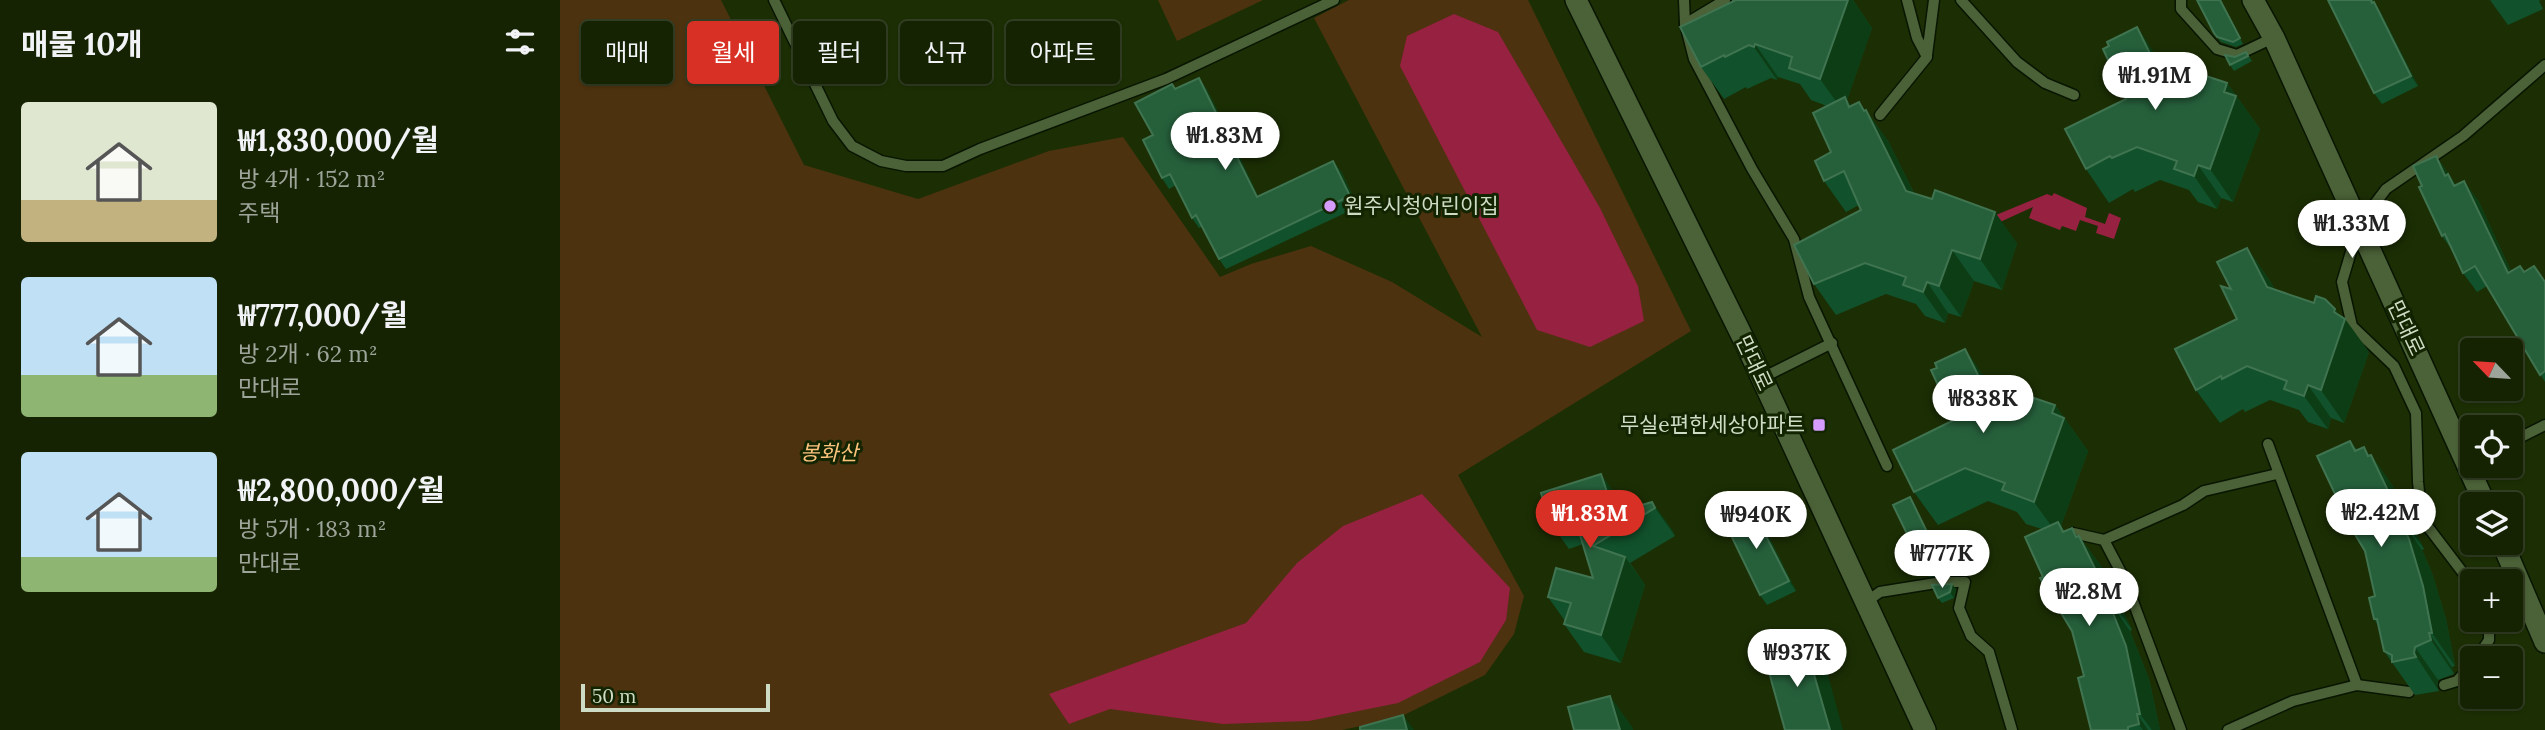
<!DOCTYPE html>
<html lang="ko">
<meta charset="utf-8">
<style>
:root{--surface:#152303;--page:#222f12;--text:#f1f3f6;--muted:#9da49a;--line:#344025;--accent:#d93025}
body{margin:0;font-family:Lora,"Noto Sans KR",serif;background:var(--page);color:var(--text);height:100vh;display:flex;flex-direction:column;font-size:26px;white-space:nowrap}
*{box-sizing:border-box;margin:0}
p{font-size:23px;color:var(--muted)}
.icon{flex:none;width:38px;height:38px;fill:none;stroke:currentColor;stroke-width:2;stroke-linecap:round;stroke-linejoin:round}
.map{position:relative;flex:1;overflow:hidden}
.details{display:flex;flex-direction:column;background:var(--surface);width:560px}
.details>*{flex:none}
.hud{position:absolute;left:21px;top:21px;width:665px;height:63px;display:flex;gap:14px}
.needle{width:46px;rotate:295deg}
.buttons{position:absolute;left:1900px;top:338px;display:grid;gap:14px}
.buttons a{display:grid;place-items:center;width:63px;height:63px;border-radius:7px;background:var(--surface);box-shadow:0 2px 5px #0004,0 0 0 2px var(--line);font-size:35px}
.scale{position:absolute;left:21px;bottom:18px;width:189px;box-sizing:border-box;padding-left:7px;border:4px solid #cfdcc5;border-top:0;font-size:19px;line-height:24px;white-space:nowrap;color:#cfdcc5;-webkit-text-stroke:5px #122500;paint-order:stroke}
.price{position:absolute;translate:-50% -60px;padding:0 16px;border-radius:24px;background:#fff;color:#222;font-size:23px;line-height:46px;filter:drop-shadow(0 2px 4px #0008)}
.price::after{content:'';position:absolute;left:50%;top:42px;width:21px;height:16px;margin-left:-10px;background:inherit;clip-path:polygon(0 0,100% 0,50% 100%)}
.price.current{background:var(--accent);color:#fff}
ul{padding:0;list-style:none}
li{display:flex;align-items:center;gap:21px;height:175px;padding:0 21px}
li span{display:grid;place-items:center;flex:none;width:196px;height:140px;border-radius:7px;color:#555}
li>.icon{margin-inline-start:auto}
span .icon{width:84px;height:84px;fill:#fffc;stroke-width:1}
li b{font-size:30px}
h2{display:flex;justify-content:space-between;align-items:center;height:84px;padding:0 21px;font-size:30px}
.pill{padding:0 24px;border-radius:7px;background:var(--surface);box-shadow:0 2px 5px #0004,0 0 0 2px var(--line);font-size:24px;line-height:63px}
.pill.current{background:var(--accent);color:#fff}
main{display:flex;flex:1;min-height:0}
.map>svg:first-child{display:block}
</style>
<main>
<section class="details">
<h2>매물 10개<svg class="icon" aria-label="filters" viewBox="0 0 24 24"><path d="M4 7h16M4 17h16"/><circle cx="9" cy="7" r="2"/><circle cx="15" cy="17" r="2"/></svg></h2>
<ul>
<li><span style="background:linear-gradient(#dfe7d0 70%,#c2b280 0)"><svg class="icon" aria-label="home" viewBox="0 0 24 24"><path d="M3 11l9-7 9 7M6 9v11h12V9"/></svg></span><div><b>₩1,830,000/월</b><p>방 4개 · 152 m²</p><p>주택</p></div></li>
<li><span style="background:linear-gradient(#bfe0f5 70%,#8fb573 0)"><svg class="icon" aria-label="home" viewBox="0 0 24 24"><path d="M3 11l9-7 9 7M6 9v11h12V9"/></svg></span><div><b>₩777,000/월</b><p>방 2개 · 62 m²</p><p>만대로</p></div></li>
<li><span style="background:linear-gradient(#bfe0f5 75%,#8fb573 0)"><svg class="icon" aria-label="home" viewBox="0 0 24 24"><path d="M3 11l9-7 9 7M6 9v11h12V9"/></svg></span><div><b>₩2,800,000/월</b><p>방 5개 · 183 m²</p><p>만대로</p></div></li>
</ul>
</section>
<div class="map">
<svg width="1985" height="730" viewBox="0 0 1985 730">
<rect width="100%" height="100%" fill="#1c2f04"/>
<g fill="#4d320f">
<polygon points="0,0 161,0 244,165 358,199 489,151 563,137 660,277 691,264 751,246 832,282 922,337 754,18 789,0 968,0 1131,331 898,475 964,596 954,634 925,675 838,718 782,730 0,730"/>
<polygon points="598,0 703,0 617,41"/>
</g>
<g fill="#962140">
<polygon points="894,14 938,32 1040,208 1078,286 1084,321 1030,347 977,330 840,66 847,36"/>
<polygon points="1494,193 1527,208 1525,217 1545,224 1549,213 1561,218 1554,239 1536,233 1538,226 1520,220 1516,231 1502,226 1500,230 1469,218 1473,207 1440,222 1436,215 1487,194 1492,196"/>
<polygon points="862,494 950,588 946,620 920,662 838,703 749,721 663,724 550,709 509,724 489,694 686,623 737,563 783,526"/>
</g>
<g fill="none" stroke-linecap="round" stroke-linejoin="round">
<g stroke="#081500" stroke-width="13">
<g id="service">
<polyline points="214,0 273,121 292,146 321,161 346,166 383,166 420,149 606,79 774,0"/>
<polyline points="1124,0 1125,24 1134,59 1192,169 1234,239 1249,297 1327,466"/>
<polyline points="1401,0 1457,62 1485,83 1514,95"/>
<polyline points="1621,0 1621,9 1657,49 1677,55 1713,38"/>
<polyline points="1125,24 1165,0"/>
<polyline points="1367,55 1374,0"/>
<polyline points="1320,115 1367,57 1357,38 1347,0"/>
<polyline points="1202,378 1272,343"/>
<polyline points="1951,442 1985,425"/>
<polyline points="1708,444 1797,685"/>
<polyline points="1513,533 1544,540 1565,580 1621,730"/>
<polyline points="1544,540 1623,505 1644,491 1717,474"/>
<polyline points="1913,586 1862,519 1858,482 1856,413 1834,366 1792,326 1782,282 1799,225 1826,189 1903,136 1985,65"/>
<polyline points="1306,602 1320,592 1382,582 1405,582 1399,608 1411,636 1429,652 1452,730"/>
<polyline points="1917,658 1929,640 1929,620"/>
<polyline points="1884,685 1897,681 1913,664"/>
<polyline points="1668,730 1733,701 1797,685 1849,692"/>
</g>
</g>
<g stroke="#081500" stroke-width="24">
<g id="tertiary">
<polyline points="1016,0 1188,348 1365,730"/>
<polyline points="1693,0 1714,38 1925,504"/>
<polyline points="1942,542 1985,642"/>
</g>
</g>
<use href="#service" stroke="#4b6137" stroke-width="10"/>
<use href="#tertiary" stroke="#4b6137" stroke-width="21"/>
</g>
<g fill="#11512b">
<polygon points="1173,0 1293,0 1312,28 1287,100 1291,106 1305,110 1328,141 1354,193 1457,243 1442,290 1414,281 1401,317 1388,313 1385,323 1365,316 1356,304 1326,294 1276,315 1254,284 1301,210 1299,205 1286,212 1264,181 1271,152 1267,106 1251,100 1240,84 1218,77 1217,80 1211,78 1187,89 1186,87 1164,99 1141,67 1174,1"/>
<polygon points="1637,0 1661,0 1683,44 1676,47 1661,42 1654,33"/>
<polygon points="1768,0 1813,0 1821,13 1858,86 1822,104 1814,93"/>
<polygon points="1930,0 1981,0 1979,1 1983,9 1948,25"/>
<polygon points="1686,52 1692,61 1674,71 1670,65 1675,57"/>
<polygon points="1600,61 1604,69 1643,83 1667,83 1700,129 1673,202 1661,198 1657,209 1638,202 1629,190 1600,180 1575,192 1573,189 1549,203 1526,169 1566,99"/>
<polygon points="612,84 616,89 646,88 661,118 676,125 687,147 677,151 698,197 781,171 798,207 666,269 659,259 642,227 639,228 632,218 616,185 609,189 602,178 593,135"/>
<polygon points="1876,156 1896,185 1918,200 1951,271 1964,272 1985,282 1985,382 1927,286 1917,292 1903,273 1895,254 1882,236 1862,186"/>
<polygon points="1687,248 1710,281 1715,290 1754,303 1775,309 1779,315 1785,319 1809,352 1784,423 1771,418 1768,429 1748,422 1739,410 1710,400 1685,412 1683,409 1660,423 1636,390 1677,319 1671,289"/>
<polygon points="1428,382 1432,391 1471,405 1495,405 1528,451 1501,526 1505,531 1518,536 1519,536 1543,569 1572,630 1570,631 1589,679 1600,730 1531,730 1524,676 1512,631 1483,577 1482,529 1466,524 1457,512 1428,501 1378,525 1354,492 1394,420"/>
<polygon points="1790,441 1797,450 1809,455 1811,455 1834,488 1864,549 1862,550 1872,573 1886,619 1895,666 1892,667 1894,674 1878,680 1877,687 1879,691 1855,695 1824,651 1818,625 1814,619 1815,596 1805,551 1776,496"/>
<polygon points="981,493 1061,502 1064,510 1092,502 1112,530 1115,536 1070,563 1085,585 1061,663 1024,652 1004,624 1005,621 988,597 1033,578 1023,544 1009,549 989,521"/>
<polygon points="1350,497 1353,502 1389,575 1369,577 1365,571"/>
<polygon points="1199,517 1236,591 1207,605 1200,595"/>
<polygon points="1396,589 1394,598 1382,603 1378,598"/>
</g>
<g fill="#0d3d14">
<polygon points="1282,0 1293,0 1312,28 1287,100 1306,128 1283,111 1260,79"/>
<polygon points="1814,2 1821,13 1858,86 1851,76"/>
<polygon points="1577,27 1600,61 1620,99 1596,66"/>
<polygon points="1195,44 1218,77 1217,80 1194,47"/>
<polygon points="639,78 646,88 667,130 659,119"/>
<polygon points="1667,83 1700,129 1673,202 1650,169 1664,92"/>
<polygon points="1299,102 1310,117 1306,110 1328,141 1368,222 1346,191"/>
<polygon points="668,115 676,125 687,147 679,136"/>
<polygon points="669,141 677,151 704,208 697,197"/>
<polygon points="1876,156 1902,194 1907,205 1885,176"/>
<polygon points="773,161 781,171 798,207 790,196"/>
<polygon points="1638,165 1661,198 1657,209 1634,176"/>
<polygon points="1904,181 1918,200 1961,293 1948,273"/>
<polygon points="1435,212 1457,243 1442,290 1420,259"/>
<polygon points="1687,248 1710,281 1730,320 1707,287"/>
<polygon points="1392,250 1414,281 1401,317 1379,286"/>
<polygon points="1367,282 1388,313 1385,323 1363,292"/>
<polygon points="1775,309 1784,322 1785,319 1809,352 1784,423 1761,390"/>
<polygon points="1405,349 1428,382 1448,422 1425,389"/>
<polygon points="1748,385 1771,418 1768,429 1744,396"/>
<polygon points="1495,405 1528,451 1501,526 1521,555 1498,535 1474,502 1492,413"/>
<polygon points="1804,447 1816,465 1811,455 1834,488 1864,549 1840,516"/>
<polygon points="1041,474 1061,502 1068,524 1054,513"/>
<polygon points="1350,497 1353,502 1389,575 1385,569"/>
<polygon points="1092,502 1112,530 1115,536 1095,508"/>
<polygon points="1191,507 1199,517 1236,591 1229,581"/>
<polygon points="1839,517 1862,550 1872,573 1886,619 1895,666 1872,633"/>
<polygon points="1512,528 1524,546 1519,536 1543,569 1572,630 1549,597"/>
<polygon points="1065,557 1085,585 1061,663 1041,635"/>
<polygon points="1392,584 1396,589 1394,598 1390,592"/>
<polygon points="1547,598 1570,631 1589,679 1600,730 1592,730 1580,714"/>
<polygon points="1869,633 1892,667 1894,674 1871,640"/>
<polygon points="1245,643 1268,675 1283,730 1270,730"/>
<polygon points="1855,647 1878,680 1877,687 1879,691 1854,653"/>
<polygon points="1050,696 1073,728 1073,730 1060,730"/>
<polygon points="1577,714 1588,730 1583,730 1579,724"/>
<polygon points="843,715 854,730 847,730"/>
</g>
<g fill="#26603b" stroke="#407451" stroke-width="2">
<polygon points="1173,0 1288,0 1260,79 1229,68 1232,57 1195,44 1194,47 1189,45 1165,57 1164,55 1141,67 1120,27 1174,1"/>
<polygon points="1637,0 1660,0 1680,38 1673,42 1657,37 1654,33"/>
<polygon points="1768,0 1811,0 1812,3 1814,2 1851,76 1814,93"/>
<polygon points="1577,27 1596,66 1643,83 1646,76 1667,83 1664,92 1676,96 1650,169 1638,165 1634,176 1614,169 1617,161 1577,147 1552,158 1550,156 1526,169 1505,129 1566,99 1543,49 1549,46 1547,42"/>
<polygon points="1686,52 1688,56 1670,65 1665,55 1675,57"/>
<polygon points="639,78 659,119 668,115 679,136 669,141 697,197 773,161 790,196 659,259 636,215 632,218 610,174 602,178 583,140 593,135 575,103 612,84 615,89"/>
<polygon points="1285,97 1289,107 1299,102 1304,111 1306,110 1346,191 1372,199 1375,190 1435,212 1420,259 1392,250 1379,286 1367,282 1363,292 1343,285 1346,277 1305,263 1254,284 1234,245 1301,210 1284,171 1264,181 1255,161 1271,152 1253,113"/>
<polygon points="1876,156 1885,176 1888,174 1894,186 1904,181 1948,273 1960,266 1964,272 1974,266 1985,282 1985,371 1980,375 1915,266 1903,273 1885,234 1882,236 1859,187 1862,186 1853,166"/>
<polygon points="1687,248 1707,287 1754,303 1756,296 1765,299 1775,309 1774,312 1785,319 1761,390 1748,385 1744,396 1724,389 1727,381 1687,366 1662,379 1661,376 1636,390 1615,349 1677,319 1661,286 1671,289 1657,262"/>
<polygon points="1405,349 1425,389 1471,405 1474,398 1495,405 1492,413 1504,418 1474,502 1442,490 1445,483 1405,468 1354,492 1333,450 1394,420 1371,370 1377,368 1375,363"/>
<polygon points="1790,441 1795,451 1804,447 1808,456 1811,455 1840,516 1839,517 1849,539 1863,586 1872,633 1869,633 1871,640 1855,647 1854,653 1856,657 1832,662 1832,655 1824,651 1817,619 1814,619 1809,598 1815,596 1805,551 1773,498 1776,496 1757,456"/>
<polygon points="1041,474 1054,513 1092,502 1095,508 1033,546 1065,557 1041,635 1004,624 1011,603 988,597 996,568 1033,578 1013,512 989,521 981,493"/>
<polygon points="1350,497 1385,569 1365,571 1333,505"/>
<polygon points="1191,507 1229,581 1200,595 1164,521"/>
<polygon points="1498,522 1503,532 1512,528 1516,537 1519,536 1549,597 1547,598 1566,646 1580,714 1577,714 1579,724 1568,727 1568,730 1531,730 1518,678 1524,676 1512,631 1480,578 1483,577 1465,537"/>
<polygon points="1392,584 1390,592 1378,598 1372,585"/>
<polygon points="1245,643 1270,730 1225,730 1204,654"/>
<polygon points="1050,696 1060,730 1014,730 1008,707"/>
<polygon points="843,715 847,730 800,730 800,727"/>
</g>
<g fill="#d59cfb" stroke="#122500" stroke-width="2.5">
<circle cx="770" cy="206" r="7"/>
<rect x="1252" y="418" width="14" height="14" rx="3.5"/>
</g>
<g text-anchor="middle" stroke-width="6" stroke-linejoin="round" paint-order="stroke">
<g font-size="21" fill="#cfdcc5" stroke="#122500" text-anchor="start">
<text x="784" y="213">원주시청어린이집</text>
<text x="1245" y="432" text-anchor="end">무실e편한세상아파트</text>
</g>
<g font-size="21" fill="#cfdcc5" stroke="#122500">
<text transform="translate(1846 328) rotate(65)" y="7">만대로</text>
<text transform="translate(1194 363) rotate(65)" y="7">만대로</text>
</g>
<g font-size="21" font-style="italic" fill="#fdc37d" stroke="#122500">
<text x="269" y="460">봉화산</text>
</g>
</g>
</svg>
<div class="buttons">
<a><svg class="needle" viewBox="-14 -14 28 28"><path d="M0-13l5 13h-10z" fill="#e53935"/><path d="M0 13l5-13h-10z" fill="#9da49a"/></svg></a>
<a><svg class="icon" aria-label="locate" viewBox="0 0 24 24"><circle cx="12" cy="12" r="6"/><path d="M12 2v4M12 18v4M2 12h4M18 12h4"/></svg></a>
<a><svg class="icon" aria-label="layers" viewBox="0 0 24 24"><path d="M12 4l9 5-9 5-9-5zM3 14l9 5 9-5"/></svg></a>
<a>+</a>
<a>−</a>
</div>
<div class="scale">50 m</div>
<b class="price" style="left:1595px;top:112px">₩1.91M</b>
<b class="price" style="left:665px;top:172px">₩1.83M</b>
<b class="price" style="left:1792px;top:260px">₩1.33M</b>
<b class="price" style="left:1423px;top:435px">₩838K</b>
<b class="price" style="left:1821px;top:549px">₩2.42M</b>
<b class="price current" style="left:1030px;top:550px">₩1.83M</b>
<b class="price" style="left:1196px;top:551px">₩940K</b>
<b class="price" style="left:1382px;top:590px">₩777K</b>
<b class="price" style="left:1529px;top:628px">₩2.8M</b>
<b class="price" style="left:1237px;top:689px">₩937K</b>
<div class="hud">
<a class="pill">매매</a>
<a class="pill current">월세</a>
<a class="pill">필터</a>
<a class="pill">신규</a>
<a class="pill">아파트</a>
</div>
</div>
</main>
